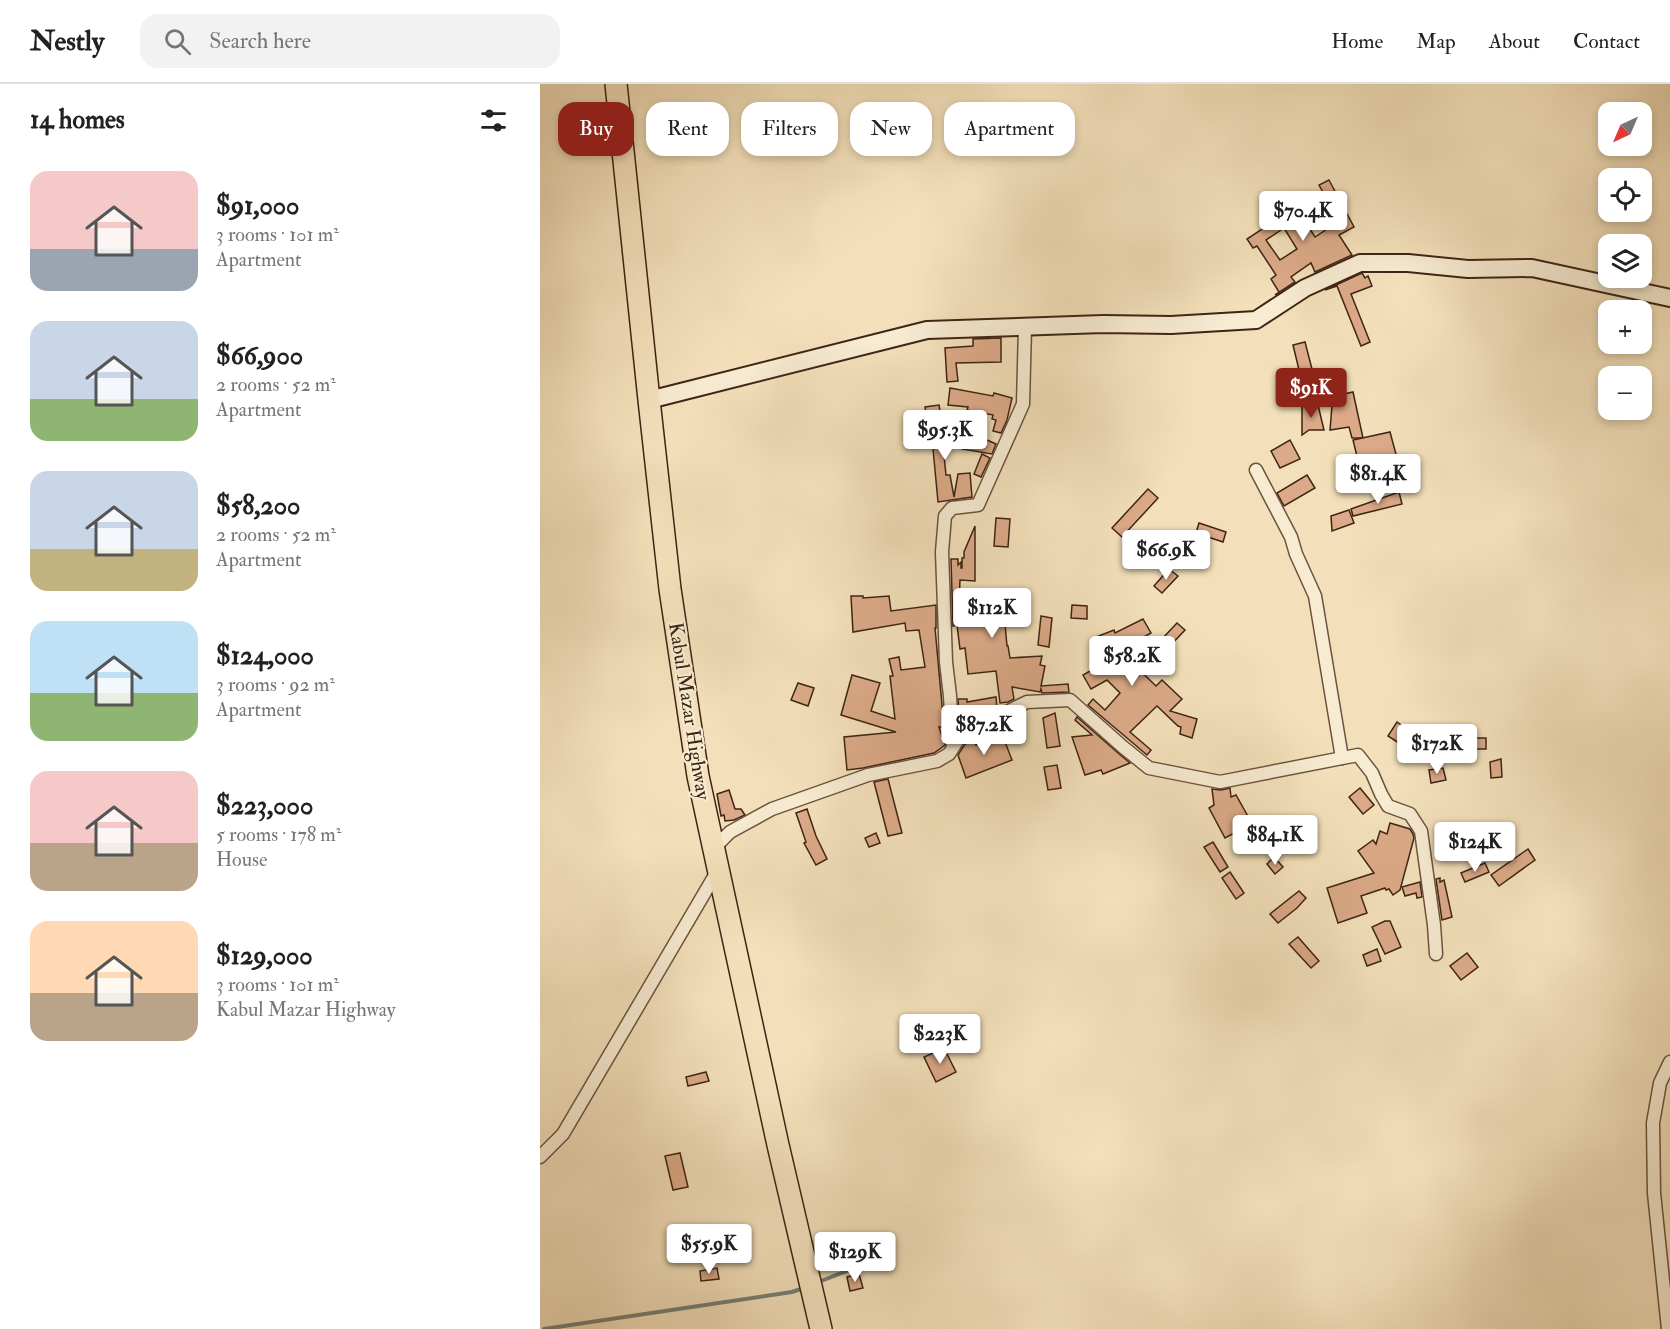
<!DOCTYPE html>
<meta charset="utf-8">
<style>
:root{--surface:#fff;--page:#f2f2f2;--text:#222;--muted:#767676;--line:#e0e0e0;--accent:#8f2418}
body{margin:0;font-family:"IM FELL Double Pica",serif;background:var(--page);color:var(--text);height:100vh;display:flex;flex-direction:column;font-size:22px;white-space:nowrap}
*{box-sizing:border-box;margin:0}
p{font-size:20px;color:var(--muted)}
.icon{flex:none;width:33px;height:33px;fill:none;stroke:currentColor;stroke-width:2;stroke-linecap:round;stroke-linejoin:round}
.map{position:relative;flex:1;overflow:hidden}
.side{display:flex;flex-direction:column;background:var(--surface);width:540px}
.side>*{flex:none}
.banner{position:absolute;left:18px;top:18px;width:570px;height:54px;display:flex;gap:12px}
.needle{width:39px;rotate:224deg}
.controls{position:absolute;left:1058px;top:18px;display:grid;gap:12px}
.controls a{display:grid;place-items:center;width:54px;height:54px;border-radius:12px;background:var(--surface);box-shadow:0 3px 9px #0003;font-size:30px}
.price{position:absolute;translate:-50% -51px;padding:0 14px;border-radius:6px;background:#fff;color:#222;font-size:20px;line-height:39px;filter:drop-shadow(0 2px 3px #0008)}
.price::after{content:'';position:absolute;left:50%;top:36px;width:18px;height:14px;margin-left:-9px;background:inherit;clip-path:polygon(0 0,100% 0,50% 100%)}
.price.active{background:var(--accent);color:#fff}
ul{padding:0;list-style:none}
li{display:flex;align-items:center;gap:18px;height:150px;padding:0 30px}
li span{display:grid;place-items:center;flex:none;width:168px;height:120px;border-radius:18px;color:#555}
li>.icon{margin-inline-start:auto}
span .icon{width:72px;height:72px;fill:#fffc;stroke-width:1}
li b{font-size:26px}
h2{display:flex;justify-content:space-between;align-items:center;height:72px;padding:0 30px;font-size:26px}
.tag{padding:0 21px;border-radius:18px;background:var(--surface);box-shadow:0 3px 9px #0003;font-size:21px;line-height:54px}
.tag.active{background:var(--accent);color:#fff}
header{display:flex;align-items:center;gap:36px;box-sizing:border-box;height:84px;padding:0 30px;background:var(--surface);border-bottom:2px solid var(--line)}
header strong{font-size:28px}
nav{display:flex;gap:33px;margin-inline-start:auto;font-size:21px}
.search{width:420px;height:54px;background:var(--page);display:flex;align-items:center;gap:15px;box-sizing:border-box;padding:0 21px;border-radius:18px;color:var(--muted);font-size:22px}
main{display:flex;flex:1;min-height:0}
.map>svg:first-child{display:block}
</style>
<header>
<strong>Nestly</strong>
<div class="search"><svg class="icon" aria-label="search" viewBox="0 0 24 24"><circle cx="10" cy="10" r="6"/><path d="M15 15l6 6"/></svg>Search here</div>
<nav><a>Home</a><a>Map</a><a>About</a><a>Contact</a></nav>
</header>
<main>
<section class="side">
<h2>14 homes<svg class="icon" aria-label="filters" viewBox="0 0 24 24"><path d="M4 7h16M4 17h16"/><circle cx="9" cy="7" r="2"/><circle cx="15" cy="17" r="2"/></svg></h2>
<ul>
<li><span style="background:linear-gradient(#f6c9c9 65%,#9aa5b1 0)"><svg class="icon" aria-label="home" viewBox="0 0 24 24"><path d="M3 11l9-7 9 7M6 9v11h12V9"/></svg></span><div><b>$91,000</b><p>3 rooms · 101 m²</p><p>Apartment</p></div></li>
<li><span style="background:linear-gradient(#c9d6e8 65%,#8fb573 0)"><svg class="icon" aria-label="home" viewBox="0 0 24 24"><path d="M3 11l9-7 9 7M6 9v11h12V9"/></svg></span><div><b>$66,900</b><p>2 rooms · 52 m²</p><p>Apartment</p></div></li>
<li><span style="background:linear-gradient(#c9d6e8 65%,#c2b280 0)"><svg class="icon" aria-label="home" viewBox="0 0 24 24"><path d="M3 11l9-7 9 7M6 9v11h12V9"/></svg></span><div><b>$58,200</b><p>2 rooms · 52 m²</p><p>Apartment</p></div></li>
<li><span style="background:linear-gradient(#bfe0f5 60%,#8fb573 0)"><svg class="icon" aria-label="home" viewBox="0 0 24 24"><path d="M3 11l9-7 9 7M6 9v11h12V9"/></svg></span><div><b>$124,000</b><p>3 rooms · 92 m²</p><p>Apartment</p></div></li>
<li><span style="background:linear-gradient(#f6c9c9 60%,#b9a48a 0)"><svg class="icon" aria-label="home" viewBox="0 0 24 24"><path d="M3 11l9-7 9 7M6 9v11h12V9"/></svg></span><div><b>$223,000</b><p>5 rooms · 178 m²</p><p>House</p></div></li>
<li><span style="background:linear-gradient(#ffd9b3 60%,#b9a48a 0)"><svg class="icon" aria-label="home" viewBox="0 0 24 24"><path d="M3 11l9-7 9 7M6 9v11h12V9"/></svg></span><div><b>$129,000</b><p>3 rooms · 101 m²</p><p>Kabul Mazar Highway</p></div></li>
</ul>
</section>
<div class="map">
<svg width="1130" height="1245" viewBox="0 0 1130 1245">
<rect width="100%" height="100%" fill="#f3e0ba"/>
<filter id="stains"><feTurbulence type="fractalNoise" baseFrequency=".00333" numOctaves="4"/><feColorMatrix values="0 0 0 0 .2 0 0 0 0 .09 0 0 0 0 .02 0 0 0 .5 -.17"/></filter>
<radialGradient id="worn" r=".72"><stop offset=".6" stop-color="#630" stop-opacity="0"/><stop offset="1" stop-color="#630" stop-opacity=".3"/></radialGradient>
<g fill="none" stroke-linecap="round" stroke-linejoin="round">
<g stroke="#787f77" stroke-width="4">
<polyline points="276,1199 332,1177"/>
<polyline points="4,1245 252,1208 264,1204"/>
</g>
</g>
<g fill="#dcaa88" stroke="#3e2413" stroke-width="1.5" fill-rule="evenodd">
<path d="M 789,96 L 814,143 L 799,151 L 812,171 L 775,188 L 771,179 L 751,193 L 755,198 L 735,211 L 739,208 L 731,195 L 736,191 L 717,162 L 713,164 L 707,155 L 756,123 L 775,153 L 799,137 L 779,101 ZM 744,144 L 757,165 L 740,176 L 726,156 Z"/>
<polygon points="822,189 825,194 828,192 832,202 811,210 830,258 821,262 797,202 785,206"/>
<polygon points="461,254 461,278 416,279 418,297 407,298 405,264 433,262 433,255"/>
<polygon points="765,258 772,285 770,285 773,298 760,300 758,291 760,290 753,261"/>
<polygon points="410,304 453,312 454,309 472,314 467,336 461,349 453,347 456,336 452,335 453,331 427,326 428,323 408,321"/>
<polygon points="813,308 823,354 812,354 809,343 790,346 793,309 804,310"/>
<polygon points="399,321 406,362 403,361 406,391 410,391 414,413 418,390 430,389 432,413 398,418 392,354 390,354 385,323"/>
<polygon points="762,321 778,321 784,346 769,346 762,351"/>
<polygon points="850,348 857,374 838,378 839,382 820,385 813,356"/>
<polygon points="424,353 447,356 456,360 452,370 422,365"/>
<polygon points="750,356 760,375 740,384 731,367"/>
<polygon points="442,370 450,374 441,393 434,390"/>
<polygon points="767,391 775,404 744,422 737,409"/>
<polygon points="608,405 618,414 582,453 572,444"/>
<polygon points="859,408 862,420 813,432 811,425"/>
<polygon points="809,426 814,439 792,447 791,432"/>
<polygon points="456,434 470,435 468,463 454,462"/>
<polygon points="659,439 686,448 683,458 656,449"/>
<polygon points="435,442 435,497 420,496 419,519 436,518 436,523 458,524 457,530 464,529 467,562 468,562 470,574 502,572 500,581 505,582 501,602 528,600 529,608 502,609 501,605 500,608 472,603 474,615 468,618 460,619 456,587 428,590 425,564 420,565 417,541 413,542 411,475 418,475 418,481 421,478 421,484 422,484 422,474 424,474 424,468"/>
<polygon points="635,453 644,460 625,484 614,474"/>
<polygon points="629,485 638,492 622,509 614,502"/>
<polygon points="311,512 323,512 323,514 349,512 351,527 396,521 396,544 395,544 404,643 399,643 405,661 394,669 323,684 307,686 304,653 356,648 301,631 312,591 340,599 331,627 355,635 350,592 353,592 349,575 359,573 361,586 385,583 379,546 366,547 365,539 313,548"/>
<polygon points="532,521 547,522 547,535 531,534"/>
<polygon points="501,532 512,534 509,563 498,561"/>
<polygon points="603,535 611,549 580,567 616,602 622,596 642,615 630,627 657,635 652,654 640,650 641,643 638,642 617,622 590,648 611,666 607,671 548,621 553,615 565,626 580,609 567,596 551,605 543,591 564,579 556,558 556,553 574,546 575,549"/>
<polygon points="637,539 645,546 629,563 621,556"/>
<polygon points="258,599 274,604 268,622 251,616"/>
<polygon points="456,613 457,624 442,631 428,633 428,638 420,640 418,615 427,615 427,618"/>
<polygon points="515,629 520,662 507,664 503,634"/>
<polygon points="537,633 578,669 590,679 563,690 561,686 545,691 532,653 552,651 535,636"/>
<polygon points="857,638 874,650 865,663 848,652"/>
<polygon points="462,650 472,676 426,694 418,671 425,660 434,657 436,661"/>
<rect x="932" y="654" width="14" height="11"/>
<polygon points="961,675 962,693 951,694 950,678"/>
<polygon points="517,681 521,704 508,706 504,683"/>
<polygon points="903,684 906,696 891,699 889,686"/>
<polygon points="348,695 362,749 348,752 334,698"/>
<polygon points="690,704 691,713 696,711 710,736 698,743 700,746 685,754 669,724 674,721 672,705 681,706"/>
<polygon points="820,704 834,721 823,730 809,713"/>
<polygon points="189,706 195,725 201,725 205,731 194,736 185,737 184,731 181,732 177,710"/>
<polygon points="267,725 276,752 287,775 276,781 264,759 266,758 256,729"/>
<polygon points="850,739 870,745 873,750 874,754 860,806 853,811 849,805 846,806 845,804 821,812 827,829 798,839 787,804 834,789 818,767 833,756 836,760 840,747 847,750"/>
<polygon points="336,749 340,759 329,763 325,754"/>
<polygon points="673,758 688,783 680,788 664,763"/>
<polygon points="988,765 995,776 959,802 951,791"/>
<polygon points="734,773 743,783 735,790 727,780"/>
<polygon points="945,779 949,788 925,798 921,789"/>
<polygon points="690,788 704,809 696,815 682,794"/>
<polygon points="900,794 900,798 904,796 912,833 902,836 896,795"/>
<polygon points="880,798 882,813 877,814 876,809 865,812 862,803"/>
<polygon points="759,807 766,814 757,824 738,839 730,830"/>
<polygon points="845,837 850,837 861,863 845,870 832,843"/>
<polygon points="758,853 779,877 771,884 749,860"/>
<polygon points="837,865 841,877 827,882 823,871"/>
<polygon points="927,869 938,883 921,896 910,882"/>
<polygon points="404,964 416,988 396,998 384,973"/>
<polygon points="166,988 169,997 148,1002 146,993"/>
<polygon points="140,1069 148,1103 133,1106 125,1072"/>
<polygon points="177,1184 179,1195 161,1197 160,1187"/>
<polygon points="319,1190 323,1204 310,1207 307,1193"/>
</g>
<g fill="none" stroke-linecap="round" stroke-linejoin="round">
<g stroke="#6b533d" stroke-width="15">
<g id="street">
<polyline points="716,386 751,453 756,470 775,512 802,674"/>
<polyline points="413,663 410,612 406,578 402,468 405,432 412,424 438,421 483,320 485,243"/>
<polyline points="174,764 190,748 232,725 328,691 397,677 409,670 421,651 487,618 530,616 583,663 609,684 680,698 818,671 832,689 841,710 848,722 870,730 881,747 894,841 896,870"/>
<polyline points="0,1073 23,1050 178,786"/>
<polyline points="1128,1245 1114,1109 1113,1039 1120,999 1130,978"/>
</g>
</g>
<g stroke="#3e2413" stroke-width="20">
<polyline id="secondary" points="109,316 387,246 563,240 631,241 716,236 765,204 820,179 868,179 928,185 992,184 1130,214"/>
</g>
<g stroke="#3e2413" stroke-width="24">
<polyline id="highway" points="76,0 109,316 130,505 158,692 238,1061 281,1245"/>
</g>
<use href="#street" stroke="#f7ebd2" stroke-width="12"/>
<use href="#secondary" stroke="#f7ebd2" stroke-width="16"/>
<use href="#highway" stroke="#f3e0ba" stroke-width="21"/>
</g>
<g text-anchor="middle" stroke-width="4.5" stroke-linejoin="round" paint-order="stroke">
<g font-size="20" fill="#3e2413" stroke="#f7ebd2">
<text transform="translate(150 627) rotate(81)" y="7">Kabul Mazar Highway</text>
</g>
</g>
<rect width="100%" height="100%" filter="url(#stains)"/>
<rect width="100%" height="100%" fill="url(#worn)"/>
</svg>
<div class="controls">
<a><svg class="needle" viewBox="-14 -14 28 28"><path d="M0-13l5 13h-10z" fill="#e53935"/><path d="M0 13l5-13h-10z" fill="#767676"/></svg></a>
<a><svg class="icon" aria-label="locate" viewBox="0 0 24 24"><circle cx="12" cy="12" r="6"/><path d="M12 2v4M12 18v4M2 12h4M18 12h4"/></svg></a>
<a><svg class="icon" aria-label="layers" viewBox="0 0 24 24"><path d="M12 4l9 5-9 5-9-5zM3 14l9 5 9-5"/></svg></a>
<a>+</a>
<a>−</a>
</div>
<b class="price" style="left:763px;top:158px">$70.4K</b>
<b class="price active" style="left:771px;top:335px">$91K</b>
<b class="price" style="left:405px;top:377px">$95.3K</b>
<b class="price" style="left:838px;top:421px">$81.4K</b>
<b class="price" style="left:626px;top:497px">$66.9K</b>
<b class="price" style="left:452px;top:555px">$112K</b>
<b class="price" style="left:592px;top:603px">$58.2K</b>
<b class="price" style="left:444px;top:672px">$87.2K</b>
<b class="price" style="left:897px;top:691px">$172K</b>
<b class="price" style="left:735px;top:782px">$84.1K</b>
<b class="price" style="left:935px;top:789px">$124K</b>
<b class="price" style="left:400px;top:981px">$223K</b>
<b class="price" style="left:169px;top:1191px">$55.9K</b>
<b class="price" style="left:315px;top:1199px">$129K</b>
<div class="banner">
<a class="tag active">Buy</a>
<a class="tag">Rent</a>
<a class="tag">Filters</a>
<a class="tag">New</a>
<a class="tag">Apartment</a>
</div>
</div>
</main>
